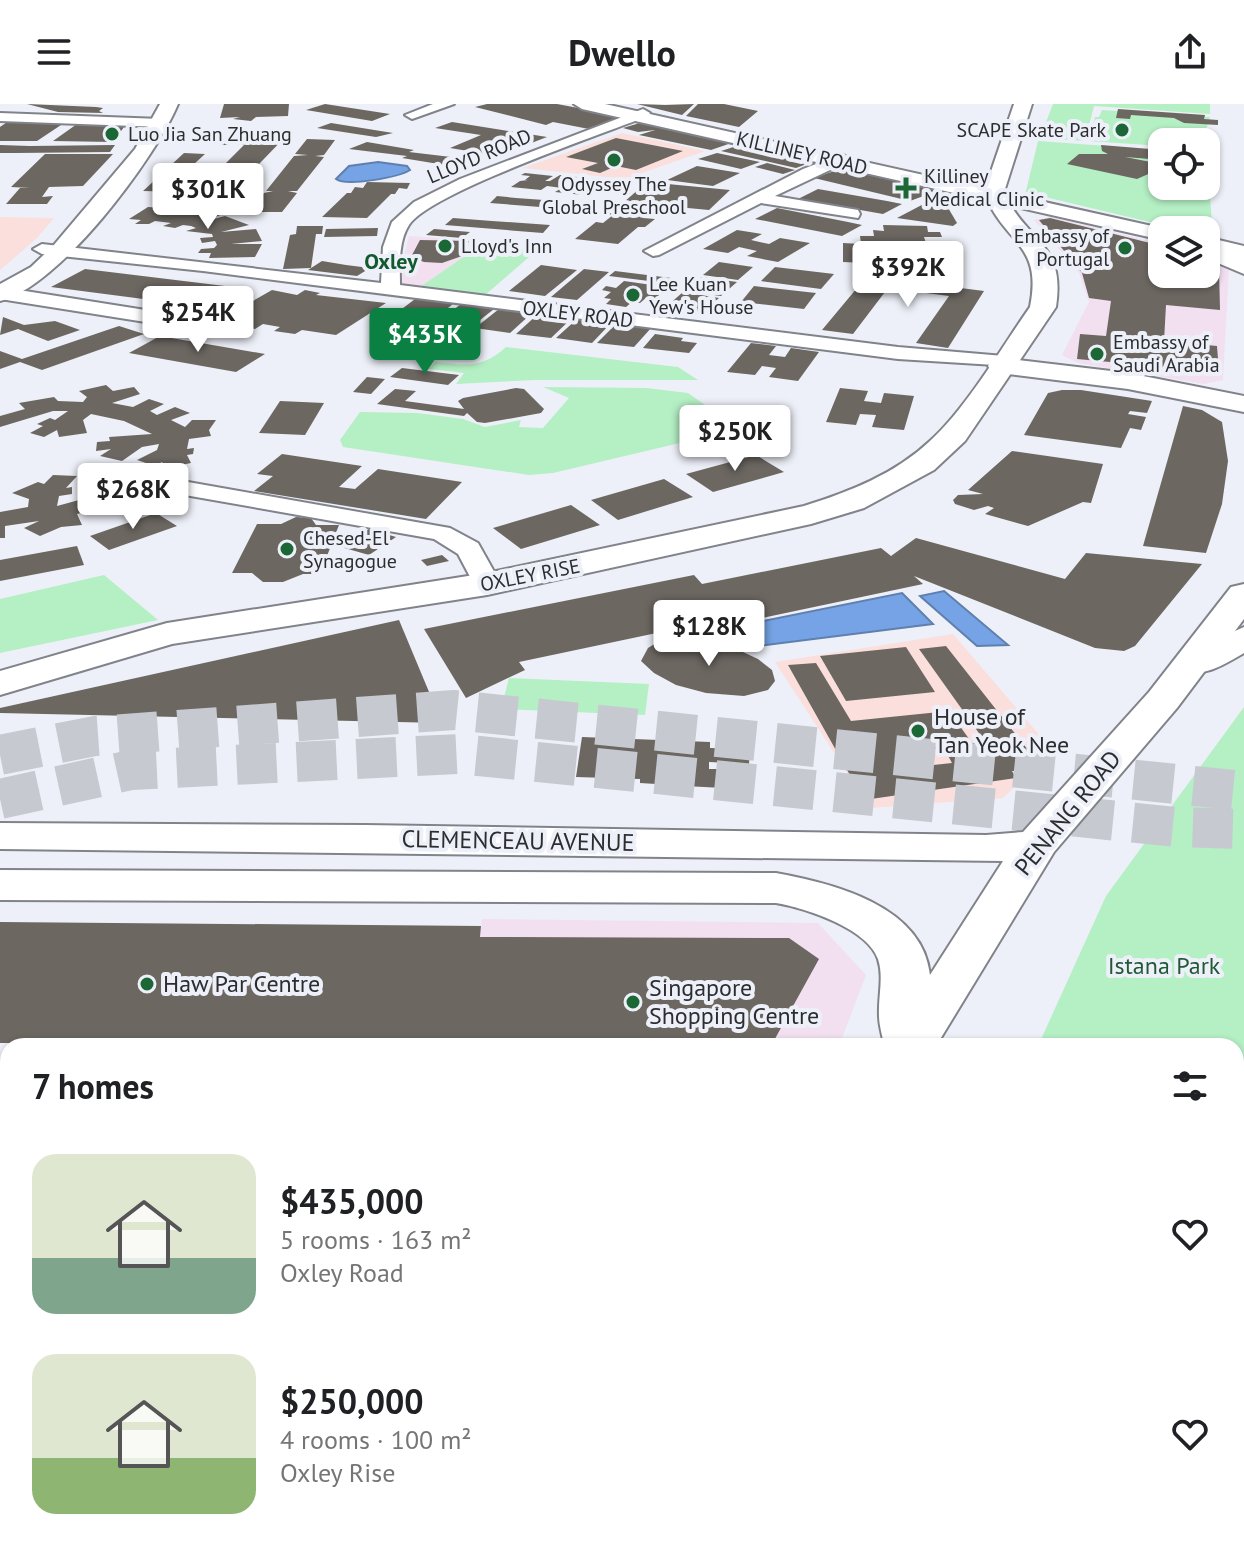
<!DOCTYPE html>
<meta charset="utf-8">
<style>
:root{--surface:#fff;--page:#f2f2f2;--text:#202124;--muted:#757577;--accent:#0b8043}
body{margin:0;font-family:"PT Sans",sans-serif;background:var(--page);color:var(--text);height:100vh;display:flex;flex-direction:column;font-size:30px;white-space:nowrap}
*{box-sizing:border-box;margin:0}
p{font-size:26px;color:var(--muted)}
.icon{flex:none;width:44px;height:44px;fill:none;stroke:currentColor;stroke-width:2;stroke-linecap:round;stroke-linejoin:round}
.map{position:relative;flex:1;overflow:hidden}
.panel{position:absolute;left:0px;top:934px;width:1244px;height:512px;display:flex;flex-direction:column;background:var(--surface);border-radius:24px 24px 0 0;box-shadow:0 2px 6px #0004}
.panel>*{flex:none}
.fabs{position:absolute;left:1148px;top:24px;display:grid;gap:16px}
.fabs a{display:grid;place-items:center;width:72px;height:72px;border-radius:16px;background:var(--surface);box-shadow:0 2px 6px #0004;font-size:40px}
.price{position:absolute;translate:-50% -68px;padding:0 18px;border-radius:8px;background:#fff;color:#222;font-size:26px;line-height:52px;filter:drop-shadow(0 2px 4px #0008)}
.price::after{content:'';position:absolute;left:50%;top:48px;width:24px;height:18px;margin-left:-12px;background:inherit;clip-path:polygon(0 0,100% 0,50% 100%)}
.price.selected{background:var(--accent);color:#fff}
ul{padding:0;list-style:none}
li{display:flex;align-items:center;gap:24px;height:200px;padding:0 32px}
li span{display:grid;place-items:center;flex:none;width:224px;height:160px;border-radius:24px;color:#555}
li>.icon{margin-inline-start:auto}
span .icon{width:96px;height:96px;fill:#fffc;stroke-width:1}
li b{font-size:34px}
h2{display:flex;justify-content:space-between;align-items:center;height:96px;padding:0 32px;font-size:34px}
header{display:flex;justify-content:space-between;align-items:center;height:104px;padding:0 32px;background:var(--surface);font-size:36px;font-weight:700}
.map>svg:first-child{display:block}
</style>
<header><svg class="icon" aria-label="menu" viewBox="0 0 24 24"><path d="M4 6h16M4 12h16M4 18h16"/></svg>Dwello<svg class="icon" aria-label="share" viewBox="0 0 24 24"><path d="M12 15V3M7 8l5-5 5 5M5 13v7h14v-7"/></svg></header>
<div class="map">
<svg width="1244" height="1446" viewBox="0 0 1244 1446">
<rect width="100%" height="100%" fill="#edf0f8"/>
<g fill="#f2e0f1">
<polygon points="1051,113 1162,140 1162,170 1206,170 1206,152 1229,165 1223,276 1204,280 1078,259 1062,251 1089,198 1079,169 1034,116"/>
<polygon points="409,132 486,138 414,187 396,184"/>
<polygon points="482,815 818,819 866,871 839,942 468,942"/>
</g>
<g fill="#fadfdc">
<polygon points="622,29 705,47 625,75 523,64"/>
<polygon points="0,113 54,114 37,134 0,166"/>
<polygon points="953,530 1053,647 1003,694 870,704 775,558"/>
</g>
<g fill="#b5efc4">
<polygon points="1053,0 1210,0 1210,10 1094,2 1085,37 1040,34"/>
<polygon points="1102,6 1210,13 1202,38 1162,38 1162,42 1089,37 1095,13 1099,13"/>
<polygon points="1038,37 1162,46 1162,82 1206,82 1206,49 1212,49 1213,92 1210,93 1213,131 1206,131 1206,126 1183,126 1045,93 1025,91"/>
<polygon points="481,141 536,147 484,192 417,185"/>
<path d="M 506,243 L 678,263 L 698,276 L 534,276 L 456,280 L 464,269 L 429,265 L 435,258 C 466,261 482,265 506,243 Z"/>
<polygon points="543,283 646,284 688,289 739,325 553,369 529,371 343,343 340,336 360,308 417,309 463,315 485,323 521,316 519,323 543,324 569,294"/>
<polygon points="104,471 158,516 0,549 0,495"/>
<polygon points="509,574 649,580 645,611 501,605"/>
<polygon points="1244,603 1244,1185 1236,1182 1236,942 1038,942 1106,792"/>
<polygon points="1236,1308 1244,1311 1244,1446 821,1446 819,1438 1236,1438"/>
</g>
<g fill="#75a3e5" stroke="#5f80ae" stroke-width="2">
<path d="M 378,58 L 407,62 L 410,66 C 399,73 347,83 336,75 L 349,62 Z"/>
<polygon points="944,487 1008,541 977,542 920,492"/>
<polygon points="902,489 933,520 758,542 743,521"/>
</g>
<g fill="#6c6761" fill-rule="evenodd">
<polygon points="27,0 96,3 103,4 99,7 103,9 58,8"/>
<polygon points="224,0 289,0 288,12 256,13 251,17 233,15 240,13 220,14"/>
<polygon points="325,0 390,10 372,17 306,6"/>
<polygon points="487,0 557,0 626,13 589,25 553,18 546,21 475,3"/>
<polygon points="637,0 665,1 694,0 682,11"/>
<polygon points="698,0 724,0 758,7 739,23 686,12"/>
<polygon points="1118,5 1205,11 1204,15 1218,16 1218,21 1184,19 1174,14 1131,11 1130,15 1116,14"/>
<polygon points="10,16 64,19 37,37 0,37 0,23"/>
<polygon points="452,18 547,33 498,52 450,44 481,31 435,24"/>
<polygon points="643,18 740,36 711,46 639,31 655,26 638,28 623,24"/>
<polygon points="331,19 393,29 376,33 317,24"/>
<polygon points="77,20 124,23 113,38 53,37"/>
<polygon points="231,30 287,31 231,89 197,89 193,93 182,93 188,88 143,87 184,49 205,50 169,83 192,84 199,77 208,77 244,41 220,41"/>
<polygon points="616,34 683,47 636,66 616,62 600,69 582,65 598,59 566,53"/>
<polygon points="307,35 335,36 324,51 315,52 324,53 297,87 288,87 297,89 282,108 249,108 264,89 273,87 266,87 294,52 308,51 295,50"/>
<polygon points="367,38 414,46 409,48 468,55 451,62 402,54 407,52 349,45"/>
<polygon points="746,39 820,55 796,64 721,47"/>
<polygon points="0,41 30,42 115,41 110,48 16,49 0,49"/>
<polygon points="1101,41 1162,46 1162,56 1125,53 1156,59 1162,64 1137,75 1067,60 1079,50 1108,50 1102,47"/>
<polygon points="717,49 760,58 741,65 698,55"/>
<polygon points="45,50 113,50 83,82 49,83 42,93 53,92 47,100 6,100 20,84 30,84 11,83"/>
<polygon points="767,59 795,66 783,70 755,63"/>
<polygon points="697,62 740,69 713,82 667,76"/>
<polygon points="843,64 937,87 910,97 814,74"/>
<polygon points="525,69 553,72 545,77 550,77 560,71 577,73 569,78 576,79 582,75 612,79 603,85 584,83 582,87 588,88 583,91 555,88 562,84 547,82 541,86 511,83 520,77 528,76 525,76 530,72 521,71"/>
<polygon points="367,78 410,79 407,85 399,84 395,90 391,90 367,114 322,113 347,89 351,89 355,83 363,84"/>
<polygon points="647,78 730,86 709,106 624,98"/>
<polygon points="1164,82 1202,82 1202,87 1189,87"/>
<polygon points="818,85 887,97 902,100 883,110 798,95"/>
<polygon points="497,92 516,94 572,98 566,105 490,99"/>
<polygon points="935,94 947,102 957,119 953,122 897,114"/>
<polygon points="611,101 652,105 643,114 655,115 645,123 638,123 618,140 575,135 596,118 603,119 613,111 601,109"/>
<polygon points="148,103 184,105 175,111 188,106 220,111 203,118 225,112 249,121 221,128 256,125 262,137 231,140 262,140 255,153 209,154 211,149 198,149 201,145 214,144 217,141 215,137 202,139 200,134 213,133 212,130 186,127 196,124 191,122 183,121 175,124 163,122 171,119 155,117 149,120 135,120 141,116 129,115"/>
<polygon points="777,104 848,118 862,121 842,132 755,115"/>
<polygon points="453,114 492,117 550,121 543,129 445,121"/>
<polygon points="1050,114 1162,142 1162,170 1206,170 1206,154 1214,158 1219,163 1220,206 1166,201 1164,237 1217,242 1219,268 1077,255 1080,230 1106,232 1111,197 1089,194 1082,169 1039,116"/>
<polygon points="883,121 927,122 928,128 940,128 942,133 924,133 927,142 916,141 917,153 929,154 930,161 947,161 948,168 961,168 963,174 904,173 903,166 865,165 865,159 843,158 843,139 861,140 860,132 874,132 873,126 884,127"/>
<polygon points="297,122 323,122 322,130 316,130 311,164 283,165 290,131 296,130"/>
<polygon points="378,124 377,132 324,133 326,125"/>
<polygon points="434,125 470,128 462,134 426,131"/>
<polygon points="737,126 762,130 751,136 769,140 780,134 810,139 778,158 747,152 757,147 739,143 728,149 703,145"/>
<polygon points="420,136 469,137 462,152 442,159 424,158 416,155 418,151 412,151"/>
<polygon points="322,157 346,161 370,164 357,172 308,166"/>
<polygon points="719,158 753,163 738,176 703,171"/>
<polygon points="541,161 577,166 545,192 509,187"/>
<polygon points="775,163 834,170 821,185 761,177"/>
<polygon points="85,165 233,183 210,197 156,193 151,196 51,183"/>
<polygon points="584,165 609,168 577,196 551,193"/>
<polygon points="615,167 671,174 665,179 609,172"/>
<polygon points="867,172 984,187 948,244 916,239 949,192 888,184 853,230 822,226"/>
<polygon points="701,173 737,178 721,192 685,187"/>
<polygon points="624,177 659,182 652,188 660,190 656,194 647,193 640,199 632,198 626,203 606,200 611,195 604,194 611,188 602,186 606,182 616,184"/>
<polygon points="754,182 816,189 804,205 741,198"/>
<polygon points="272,186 297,191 305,186 320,189 316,191 386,199 336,231 302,226 295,230 274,227 280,223 263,220 255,225 216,218"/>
<polygon points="683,188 719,194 702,208 666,203"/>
<polygon points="415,195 453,200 429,219 390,214"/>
<polygon points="461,200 494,205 470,224 436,219"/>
<polygon points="499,205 532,209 510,229 475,224"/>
<polygon points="538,210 572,214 551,234 516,230"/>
<polygon points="3,213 24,221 55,217 80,226 48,237 18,225 0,231"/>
<polygon points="577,215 611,219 592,239 556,234"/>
<polygon points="617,219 652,223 634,243 597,239"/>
<polygon points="119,222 144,230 42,266 20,258 0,265 0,247 22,255"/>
<polygon points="655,230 683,234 681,237 697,239 689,249 643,244"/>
<polygon points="160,232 265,250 236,268 129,249"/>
<polygon points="751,239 776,242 769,251 785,253 791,244 819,248 798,277 769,273 776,264 762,262 755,271 727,268"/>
<polygon points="402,264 459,271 448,281 390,273"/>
<polygon points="367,273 385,275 371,290 353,288"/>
<polygon points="106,281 113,287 134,283 140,290 112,299 133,303 149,295 164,300 150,307 157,311 175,303 190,309 171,316 185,323 192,316 216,316 209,326 211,332 189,335 187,345 194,344 193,350 187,351 191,359 166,364 162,358 155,362 137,356 157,346 159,340 142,343 122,357 100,352 111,345 96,347 97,338 110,337 109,333 152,330 124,317 91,310 83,316 87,329 59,333 57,326 44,333 30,329 43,322 37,320 50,314 55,316 68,307 53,307 0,323 0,312 25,305 19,299 54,293 58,297 83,298 87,293 79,287"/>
<polygon points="516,284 524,285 544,305 541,309 485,319 477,318 467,309 464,312 377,300 395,285 416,287 405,297 464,305 458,297 463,294"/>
<polygon points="840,284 868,287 864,297 881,299 884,289 914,292 904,326 872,323 876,311 860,310 856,321 826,318"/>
<polygon points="1062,286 1081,286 1152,297 1147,309 1130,307 1128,310 1146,313 1141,326 1130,324 1121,344 1024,331 1048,289"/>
<polygon points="280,297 324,299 305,331 259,329"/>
<polygon points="1183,302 1202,306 1222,318 1228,357 1222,400 1206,449 1143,442"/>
<polygon points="1012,347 1103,360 1091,399 1083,398 1028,422 985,410 994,404 988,402 974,406 955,400 953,396 958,391 983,390 968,386"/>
<polygon points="282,350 362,362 339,383 355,385 378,365 462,378 426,415 254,387 273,372 257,370"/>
<polygon points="756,351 784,368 713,388 686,370"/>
<polygon points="53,371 77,372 66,384 72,383 72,390 59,392 57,402 90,393 107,381 127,385 121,390 140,391 133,403 106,402 77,410 82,421 61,423 40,432 24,424 39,417 5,422 5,434 0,434 0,408 28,403 29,395 12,389 38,378 44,380"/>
<polygon points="664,375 693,393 618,416 591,396"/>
<polygon points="571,401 600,421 521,445 493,424"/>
<polygon points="156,409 177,422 109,446 90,432"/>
<polygon points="296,413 311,414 316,421 339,421 320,470 303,470 283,478 263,478 252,469 232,469 257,420 281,420"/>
<polygon points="369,425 396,433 369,451 341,443"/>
<polygon points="916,434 1065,475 1086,449 1202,460 1135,542 1124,547 1095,544 914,472 923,480 729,521 723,515 519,558 525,566 466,594 424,525 694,471 702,480 881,444 891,452"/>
<polygon points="77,442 84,461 0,477 0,456"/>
<polygon points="442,451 449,457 427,462 421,456"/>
<polygon points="399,516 442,619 0,609 0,604"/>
<polygon points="674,535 728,541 758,555 772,566 775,577 768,586 744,592 706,589 676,581 654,569 641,557 648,544 656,539"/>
<path d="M 946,542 L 1039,660 L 1028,667 L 1012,667 L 1016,674 L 864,696 L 788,561 L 816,559 L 851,617 L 949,607 L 972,639 L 986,639 L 919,545 ZM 944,644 L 952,659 L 915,663 L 906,648 Z"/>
<polygon points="906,543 935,588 846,597 820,552"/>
<polygon points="582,633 710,638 710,644 750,645 749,660 709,658 709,665 723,665 723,684 685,682 686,667 672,666 672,681 640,679 640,675 576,673"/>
<polygon points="0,818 481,822 480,833 789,834 819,855 771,942 0,939"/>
<polygon points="0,1030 8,1030 8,1116 3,1116 0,1123"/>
<polygon points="8,1225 8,1438 133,1438 128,1446 0,1446 0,1226"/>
<polygon points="205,1438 519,1438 515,1446 200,1446"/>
</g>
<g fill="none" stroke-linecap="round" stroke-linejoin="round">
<g stroke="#c6c9d0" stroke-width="40" stroke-dasharray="40 20" stroke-linecap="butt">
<polyline points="0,651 95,632 454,606 1244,687"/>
<polyline points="0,695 131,666 459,650 1177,723 1244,725"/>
</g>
<g stroke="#80838a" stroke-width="4">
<g id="minor">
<polygon points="433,0 454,0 412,15 405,11"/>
<path d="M 643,5 L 650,9 L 648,12 C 605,29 429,89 409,121 C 398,138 400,162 400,181 L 898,243 L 1004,252 L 1014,258 L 1011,262 L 898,255 L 203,167 L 42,150 L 33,145 L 42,140 L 381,179 L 383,143 L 392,118 L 414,98 L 460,75 Z"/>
<polygon points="0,9 161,15 168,19 161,23 0,17"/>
<polygon points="842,50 850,55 847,58 775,92 858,106 860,110 858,114 761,99 659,151 653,152 644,147 803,65"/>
<polygon points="0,183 177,211 187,217 177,223 0,195"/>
<polygon points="188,378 450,424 478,439 501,480 497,486 477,486 458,450 434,435 179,390 176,385 179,380"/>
<rect x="0" y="974" width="8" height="30"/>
</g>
</g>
<g stroke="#80838a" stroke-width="4">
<g id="tertiary">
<polygon points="574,0 605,0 1170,126 1162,126 1162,136 582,5"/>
<polygon points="1206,133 1244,142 1244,156 1206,147"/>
<polygon points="1001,254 1128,269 1244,292 1244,308 1128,285 992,268 988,262 992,256"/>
<path d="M 1244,523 L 1244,549 C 1223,561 1206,573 1181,567 L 1176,559 L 1181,551 Z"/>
<polygon points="1236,1212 1244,1215 1244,1267 1236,1264"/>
</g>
</g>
<g stroke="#80838a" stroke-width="4">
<path id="secondary" d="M 1014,0 L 1032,0 L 1004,88 C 1026,139 1066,137 1056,203 L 965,337 L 934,366 L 864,404 L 811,420 L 487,491 L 172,540 L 0,591 L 0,567 L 167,519 L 487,469 L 804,402 C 849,388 895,370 930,337 C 965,306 1002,243 1030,203 C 1043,138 1004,141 984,88 Z"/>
</g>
<g stroke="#80838a" stroke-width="4">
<g id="primary">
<path d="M 160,0 L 178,0 C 155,55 59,183 0,197 L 0,180 L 31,163 L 53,142 L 135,45 Z"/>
<polygon points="1206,138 1244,154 1244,170 1206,154"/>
<path d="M 1244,480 L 1244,515 L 1177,604 L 1054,748 L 936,942 L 884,942 C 883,933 879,922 879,912 C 878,893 884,873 878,855 C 867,824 805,804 776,799 L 0,796 L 0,766 L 776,769 C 831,779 923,801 930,871 L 1003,757 L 0,745 L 0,719 L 365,721 L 986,731 L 1023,728 L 1149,588 L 1231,483 Z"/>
<polygon points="697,1438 767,1438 764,1446 694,1446"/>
</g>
</g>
<use href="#minor" fill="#fff" fill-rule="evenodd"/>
<use href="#tertiary" fill="#fff" fill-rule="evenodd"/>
<use href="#secondary" fill="#fff" fill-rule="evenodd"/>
<use href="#primary" fill="#fff" fill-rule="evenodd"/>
</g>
<g fill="#1b6836" stroke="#edf0f8" stroke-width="3">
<circle cx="1122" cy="26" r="8"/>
<circle cx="112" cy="30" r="8"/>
<circle cx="614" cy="56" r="8"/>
<path d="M902 72h8v8h8v8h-8v8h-8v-8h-8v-8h8z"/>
<circle cx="445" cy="142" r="8"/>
<circle cx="1125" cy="144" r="8"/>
<circle cx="633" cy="191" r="8"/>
<circle cx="1097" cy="250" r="8"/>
<circle cx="287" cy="445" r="8"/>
<circle cx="918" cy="627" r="8"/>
<circle cx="147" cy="880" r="8"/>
<circle cx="633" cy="898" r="8"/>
</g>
<g text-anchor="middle" stroke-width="8" stroke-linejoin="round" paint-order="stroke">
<g font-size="20" fill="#2c2d2f" stroke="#edf0f8" text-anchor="start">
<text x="1106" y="33" text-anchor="end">SCAPE Skate Park</text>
<text x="128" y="37">Luo Jia San Zhuang</text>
<text x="924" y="79">Killiney<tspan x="924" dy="23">Medical Clinic</tspan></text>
<text x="614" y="87" text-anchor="middle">Odyssey The<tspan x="614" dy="23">Global Preschool</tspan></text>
<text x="1109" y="139" text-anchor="end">Embassy of<tspan x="1109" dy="23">Portugal</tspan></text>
<text x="461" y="149">Lloyd's Inn</text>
<text x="649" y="187">Lee Kuan<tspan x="649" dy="23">Yew's House</tspan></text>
<text x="1113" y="245">Embassy of<tspan x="1113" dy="23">Saudi Arabia</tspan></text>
<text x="303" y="441">Chesed-El<tspan x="303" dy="23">Synagogue</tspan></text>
</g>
<g font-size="20" fill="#2c2d2f" stroke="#edf0f8">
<text transform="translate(802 49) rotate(13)" y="7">KILLINEY ROAD</text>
<text transform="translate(479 52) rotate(-23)" y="7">LLOYD ROAD</text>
<text transform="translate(578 210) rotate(7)" y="7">OXLEY ROAD</text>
<text transform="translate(530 471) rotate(-11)" y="7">OXLEY RISE</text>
</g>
<g font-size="22" font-weight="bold" fill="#12592d" stroke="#edf0f8">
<text x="391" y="165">Oxley</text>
</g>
<g font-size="24" fill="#2c2d2f" stroke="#edf0f8" text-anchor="start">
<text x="934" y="621">House of<tspan x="934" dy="28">Tan Yeok Nee</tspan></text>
<text x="163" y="888">Haw Par Centre</text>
<text x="649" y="892">Singapore<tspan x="649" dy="28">Shopping Centre</tspan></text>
</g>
<g font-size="24" fill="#2c2d2f" stroke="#edf0f8">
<text transform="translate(1068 709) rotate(-51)" y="8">PENANG ROAD</text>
<text transform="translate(518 737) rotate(1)" y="8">CLEMENCEAU AVENUE</text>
</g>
<g font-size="24" fill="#215935" stroke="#edf0f8">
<text x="1164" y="870">Istana Park</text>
</g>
</g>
</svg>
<div class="fabs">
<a><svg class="icon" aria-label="locate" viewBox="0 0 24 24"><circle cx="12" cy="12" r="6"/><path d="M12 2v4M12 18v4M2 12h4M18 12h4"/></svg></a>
<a><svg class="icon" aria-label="layers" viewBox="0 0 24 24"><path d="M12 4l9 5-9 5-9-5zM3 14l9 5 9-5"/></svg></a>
</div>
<b class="price" style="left:208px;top:127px">$301K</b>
<b class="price" style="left:908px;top:205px">$392K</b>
<b class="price" style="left:198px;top:250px">$254K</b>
<b class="price selected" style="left:425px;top:272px">$435K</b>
<b class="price" style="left:735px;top:369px">$250K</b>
<b class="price" style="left:133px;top:427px">$268K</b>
<b class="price" style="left:709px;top:564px">$128K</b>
<section class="panel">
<h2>7 homes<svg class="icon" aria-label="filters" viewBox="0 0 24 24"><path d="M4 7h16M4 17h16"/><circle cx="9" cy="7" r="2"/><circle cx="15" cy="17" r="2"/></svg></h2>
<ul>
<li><span style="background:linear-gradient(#dfe7d0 65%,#7fa58c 0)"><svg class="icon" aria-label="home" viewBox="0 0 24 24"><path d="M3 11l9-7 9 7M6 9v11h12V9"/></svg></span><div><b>$435,000</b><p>5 rooms · 163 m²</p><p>Oxley Road</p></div><svg class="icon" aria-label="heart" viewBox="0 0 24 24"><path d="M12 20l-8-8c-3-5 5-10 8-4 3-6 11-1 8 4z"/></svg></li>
<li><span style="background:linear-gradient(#dfe7d0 65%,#8fb573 0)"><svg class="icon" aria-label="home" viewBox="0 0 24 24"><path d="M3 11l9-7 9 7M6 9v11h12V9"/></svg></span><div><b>$250,000</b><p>4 rooms · 100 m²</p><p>Oxley Rise</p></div><svg class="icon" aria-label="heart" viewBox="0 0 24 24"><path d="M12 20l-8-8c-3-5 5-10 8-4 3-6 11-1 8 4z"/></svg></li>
</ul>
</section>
</div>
